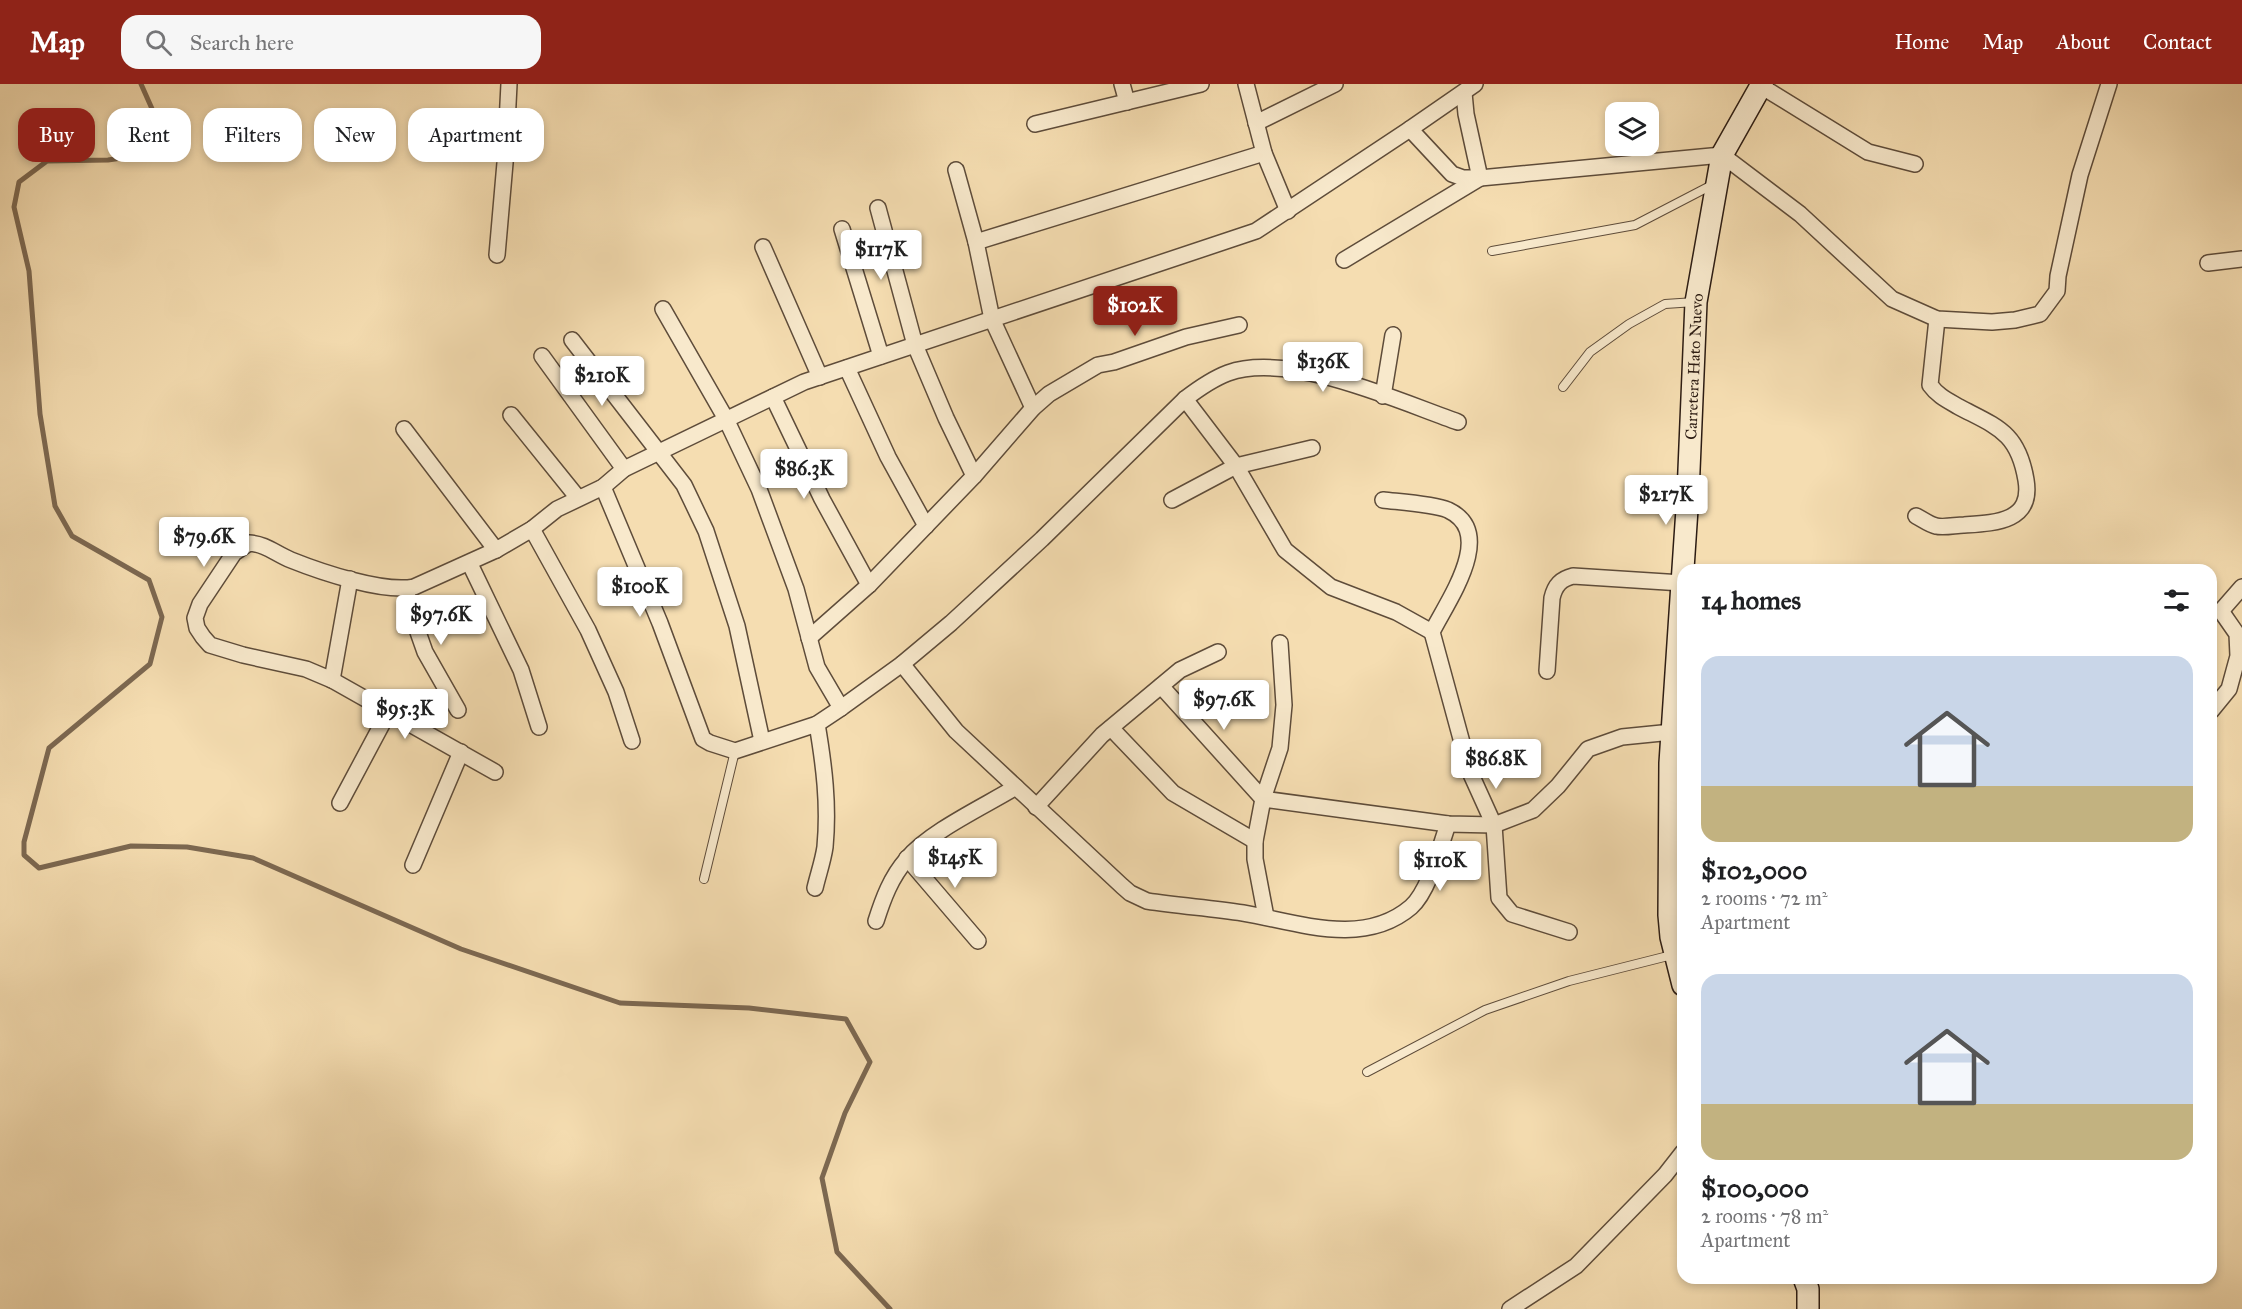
<!DOCTYPE html>
<meta charset="utf-8">
<style>
:root{--surface:#fff;--page:#f6f6f6;--text:#202124;--muted:#757577;--accent:#8f2418}
body{margin:0;font-family:"IM FELL Great Primer",serif;background:var(--page);color:var(--text);height:100vh;display:flex;flex-direction:column;font-size:22px;white-space:nowrap}
*{box-sizing:border-box;margin:0}
p{font-size:20px;color:var(--muted)}
.icon{flex:none;width:33px;height:33px;fill:none;stroke:currentColor;stroke-width:2;stroke-linecap:round;stroke-linejoin:round}
.map{position:relative;flex:1;overflow:hidden}
.panel{position:absolute;left:1677px;top:480px;width:540px;height:720px;display:flex;flex-direction:column;background:var(--surface);border-radius:18px;box-shadow:0 3px 9px #0003}
.panel>*{flex:none}
.hud{position:absolute;left:18px;top:24px;width:570px;height:54px;display:flex;gap:12px}
.buttons{position:absolute;left:1605px;top:18px;display:grid;gap:12px}
.buttons a{display:grid;place-items:center;width:54px;height:54px;border-radius:12px;background:var(--surface);box-shadow:0 3px 9px #0003;font-size:30px}
.price{position:absolute;translate:-50% -51px;padding:0 14px;border-radius:6px;background:#fff;color:#222;font-size:20px;line-height:39px;filter:drop-shadow(0 2px 3px #0008)}
.price::after{content:'';position:absolute;left:50%;top:36px;width:18px;height:14px;margin-left:-9px;background:inherit;clip-path:polygon(0 0,100% 0,50% 100%)}
.price.on{background:var(--accent);color:#fff}
ul{padding:0;list-style:none}
li{display:grid;align-content:center;gap:12px;height:318px;padding:0 24px}
li span{display:grid;place-items:center;height:186px;border-radius:18px;color:#555}
li>.icon{margin-inline-start:auto}
span .icon{width:108px;height:108px;fill:#fffc;stroke-width:1}
li b{font-size:26px}
h2{display:flex;justify-content:space-between;align-items:center;height:72px;padding:0 24px;font-size:26px}
.chip{padding:0 21px;border-radius:18px;background:var(--surface);box-shadow:0 3px 9px #0003;font-size:21px;line-height:54px}
.chip.on{background:var(--accent);color:#fff}
header{display:flex;align-items:center;gap:36px;box-sizing:border-box;height:84px;padding:0 30px;background:var(--accent);color:#fff}
header strong{font-size:28px}
nav{display:flex;gap:33px;margin-inline-start:auto;font-size:21px}
.search{width:420px;height:54px;background:var(--page);display:flex;align-items:center;gap:15px;box-sizing:border-box;padding:0 21px;border-radius:18px;color:var(--muted);font-size:22px}
.map>svg:first-child{display:block}
</style>
<header>
<strong>Map</strong>
<div class="search"><svg class="icon" aria-label="search" viewBox="0 0 24 24"><circle cx="10" cy="10" r="6"/><path d="M15 15l6 6"/></svg>Search here</div>
<nav><a>Home</a><a>Map</a><a>About</a><a>Contact</a></nav>
</header>
<div class="map">
<svg width="2242" height="1225" viewBox="0 0 2242 1225">
<rect width="100%" height="100%" fill="#f5ddb1"/>
<filter id="stains"><feTurbulence type="fractalNoise" baseFrequency=".00333" numOctaves="4"/><feColorMatrix values="0 0 0 0 .2 0 0 0 0 .09 0 0 0 0 .02 0 0 0 .5 -.17"/></filter>
<radialGradient id="worn" r=".72"><stop offset=".6" stop-color="#630" stop-opacity="0"/><stop offset="1" stop-color="#630" stop-opacity=".3"/></radialGradient>
<g fill="none" stroke-linecap="round" stroke-linejoin="round">
<polyline stroke="#7c6851" stroke-width="5" points="141,0 153,27 154,55 142,71 108,76 47,77 19,98 14,123 29,187 40,330 55,422 72,452 149,496 162,533 150,580 49,664 24,758 24,771 39,784 131,762 187,763 253,774 461,865 620,919 749,924 846,935 870,978 845,1029 822,1094 837,1168 890,1225"/>
<g stroke="#5e4c3a" stroke-width="10">
<g id="service">
<polyline points="1492,167 1635,141 1714,100"/>
<polyline points="1563,303 1590,268 1629,240 1665,220 1695,218"/>
<polyline points="704,795 735,667"/>
<polyline points="1367,988 1485,926 1569,897 1672,871"/>
</g>
</g>
<g stroke="#5e4c3a" stroke-width="18">
<g id="minor">
<polyline points="1122,0 1127,18"/>
<polyline points="1246,0 1264,69 1288,127"/>
<polyline points="1761,2 1868,68 1915,80"/>
<polyline points="1256,39 1335,0"/>
<polyline points="1035,40 1201,0"/>
<polyline points="1410,45 1475,0"/>
<polyline points="956,86 976,158 992,235 1033,324"/>
<polyline points="878,124 915,261 946,334 974,392"/>
<polyline points="842,145 881,272"/>
<polyline points="976,158 1264,69"/>
<polyline points="763,163 820,293"/>
<polyline points="497,171 505,79 509,0"/>
<polyline points="1344,176 1480,94 1466,30 1464,9"/>
<polyline points="2208,179 2242,175"/>
<polyline points="663,225 726,335 759,405 796,505 817,583 841,624"/>
<polyline points="572,256 684,401 706,447 737,542 762,657"/>
<polyline points="542,272 624,385"/>
<polyline points="847,284 888,373 926,442"/>
<polyline points="1383,312 1393,251"/>
<polyline points="773,313 822,415 869,501"/>
<polyline points="1185,315 1236,382 1285,466 1331,503 1396,528 1432,548"/>
<polyline points="511,331 578,414"/>
<polyline points="404,345 496,466"/>
<path d="M 603,403 L 660,539 L 703,655 L 710,659 L 735,667 L 817,640 L 841,624 L 902,580 L 951,539 L 1042,455 L 1185,315 C 1198,305 1212,295 1228,289 C 1289,267 1398,317 1458,338"/>
<polyline points="1172,416 1236,382 1312,364"/>
<path d="M 1383,416 C 1400,418 1433,420 1448,426 C 1497,449 1448,516 1432,548 L 1470,688 L 1494,741 L 1499,814 L 1512,830 L 1569,848"/>
<path d="M 1916,432 C 1922,435 1930,441 1936,442 C 1944,444 1956,441 1964,441 C 1995,439 2033,438 2026,396 C 2018,348 1997,343 1959,323 C 1947,316 1938,312 1930,301 L 1937,235"/>
<polyline points="532,445 588,546 616,608 632,657"/>
<polyline points="470,480 521,586 539,643"/>
<polyline points="406,505 412,531 425,568 458,626"/>
<polyline points="2221,527 2242,503"/>
<polyline points="809,554 869,501 974,392 1033,324 1049,310 1098,281 1114,278 1186,253 1239,241"/>
<path d="M 902,580 L 956,647 L 1122,802 L 1130,809 L 1147,817 C 1179,822 1211,824 1243,829 C 1297,838 1363,864 1411,823 C 1429,807 1440,763 1448,740"/>
<path d="M 1547,587 L 1552,514 C 1555,501 1561,495 1573,492 L 1682,499"/>
<polyline points="332,596 350,495"/>
<polyline points="1161,602 1263,715 1280,664 1284,621 1280,559"/>
<polyline points="2211,627 2229,605 2238,572 2237,550 2221,527"/>
<polyline points="1111,644 1173,709 1255,757"/>
<path d="M 495,688 L 332,596 L 306,585 L 243,571 L 210,561 L 203,553 L 197,544 L 195,534 L 200,520 L 234,469 L 249,459 C 266,460 276,470 291,476 C 321,488 383,509 414,503 L 496,466 L 532,445 L 557,425 L 603,403 L 624,385 L 804,298 L 1256,147 L 1410,45 L 1452,90 L 1463,94 L 1480,94 L 1722,71 L 1800,130 L 1892,215 L 1937,235 L 1992,238 L 2015,236 L 2040,230 L 2057,207 L 2058,192 L 2080,91 L 2109,0"/>
<polyline points="340,719 389,627"/>
<polyline points="1036,723 1102,651 1180,586 1218,568"/>
<polyline points="907,774 978,857"/>
<polyline points="413,781 461,668"/>
<path d="M 815,804 C 818,791 823,777 825,763 C 829,721 824,681 817,640"/>
<polyline points="1266,833 1255,775 1255,757 1263,715 1448,740 1494,741 1533,726 1558,702 1588,665 1622,653 1672,648"/>
<path d="M 876,837 C 883,815 891,793 907,775 C 929,748 985,722 1016,703"/>
<polyline points="1510,1225 1576,1182 1665,1091 1683,1068"/>
</g>
</g>
<g stroke="#2c1c13" stroke-width="24">
<g id="secondary">
<path id="s1" d="M 1683,901 L 1671,853 L 1669,831 L 1670,679 L 1688,410 L 1696,218 L 1722,71 L 1762,0"/>
<polyline points="1804,1194 1808,1205 1808,1225"/>
</g>
</g>
<use href="#service" stroke="#f8e9cc" stroke-width="8"/>
<use href="#minor" stroke="#f8e9cc" stroke-width="15"/>
<use href="#secondary" stroke="#f8e9cc" stroke-width="21"/>
</g>
<g text-anchor="middle" stroke-width="4.5" stroke-linejoin="round" paint-order="stroke">
<g font-size="16" fill="#2c1c13" stroke="#f8e9cc">
<text dy="6" stroke="none"><textPath href="#s1" startOffset="621">Carretera Hato Nuevo</textPath></text>
</g>
</g>
<rect width="100%" height="100%" filter="url(#stains)"/>
<rect width="100%" height="100%" fill="url(#worn)"/>
</svg>
<div class="buttons">
<a><svg class="icon" aria-label="layers" viewBox="0 0 24 24"><path d="M12 4l9 5-9 5-9-5zM3 14l9 5 9-5"/></svg></a>
</div>
<b class="price" style="left:881px;top:197px">$117K</b>
<b class="price on" style="left:1135px;top:253px">$102K</b>
<b class="price" style="left:1323px;top:309px">$136K</b>
<b class="price" style="left:602px;top:323px">$210K</b>
<b class="price" style="left:804px;top:416px">$86.3K</b>
<b class="price" style="left:1666px;top:442px">$217K</b>
<b class="price" style="left:204px;top:484px">$79.6K</b>
<b class="price" style="left:640px;top:534px">$100K</b>
<b class="price" style="left:441px;top:562px">$97.6K</b>
<b class="price" style="left:1224px;top:647px">$97.6K</b>
<b class="price" style="left:405px;top:656px">$95.3K</b>
<b class="price" style="left:1496px;top:706px">$86.8K</b>
<b class="price" style="left:955px;top:805px">$145K</b>
<b class="price" style="left:1440px;top:808px">$110K</b>
<div class="hud">
<a class="chip on">Buy</a>
<a class="chip">Rent</a>
<a class="chip">Filters</a>
<a class="chip">New</a>
<a class="chip">Apartment</a>
</div>
<section class="panel">
<h2>14 homes<svg class="icon" aria-label="filters" viewBox="0 0 24 24"><path d="M4 7h16M4 17h16"/><circle cx="9" cy="7" r="2"/><circle cx="15" cy="17" r="2"/></svg></h2>
<ul>
<li><span style="background:linear-gradient(#c9d6e8 70%,#c2b280 0)"><svg class="icon" aria-label="home" viewBox="0 0 24 24"><path d="M3 11l9-7 9 7M6 9v11h12V9"/></svg></span><div><b>$102,000</b><p>2 rooms · 72 m²</p><p>Apartment</p></div></li>
<li><span style="background:linear-gradient(#c9d6e8 70%,#c2b280 0)"><svg class="icon" aria-label="home" viewBox="0 0 24 24"><path d="M3 11l9-7 9 7M6 9v11h12V9"/></svg></span><div><b>$100,000</b><p>2 rooms · 78 m²</p><p>Apartment</p></div></li>
</ul>
</section>
</div>
